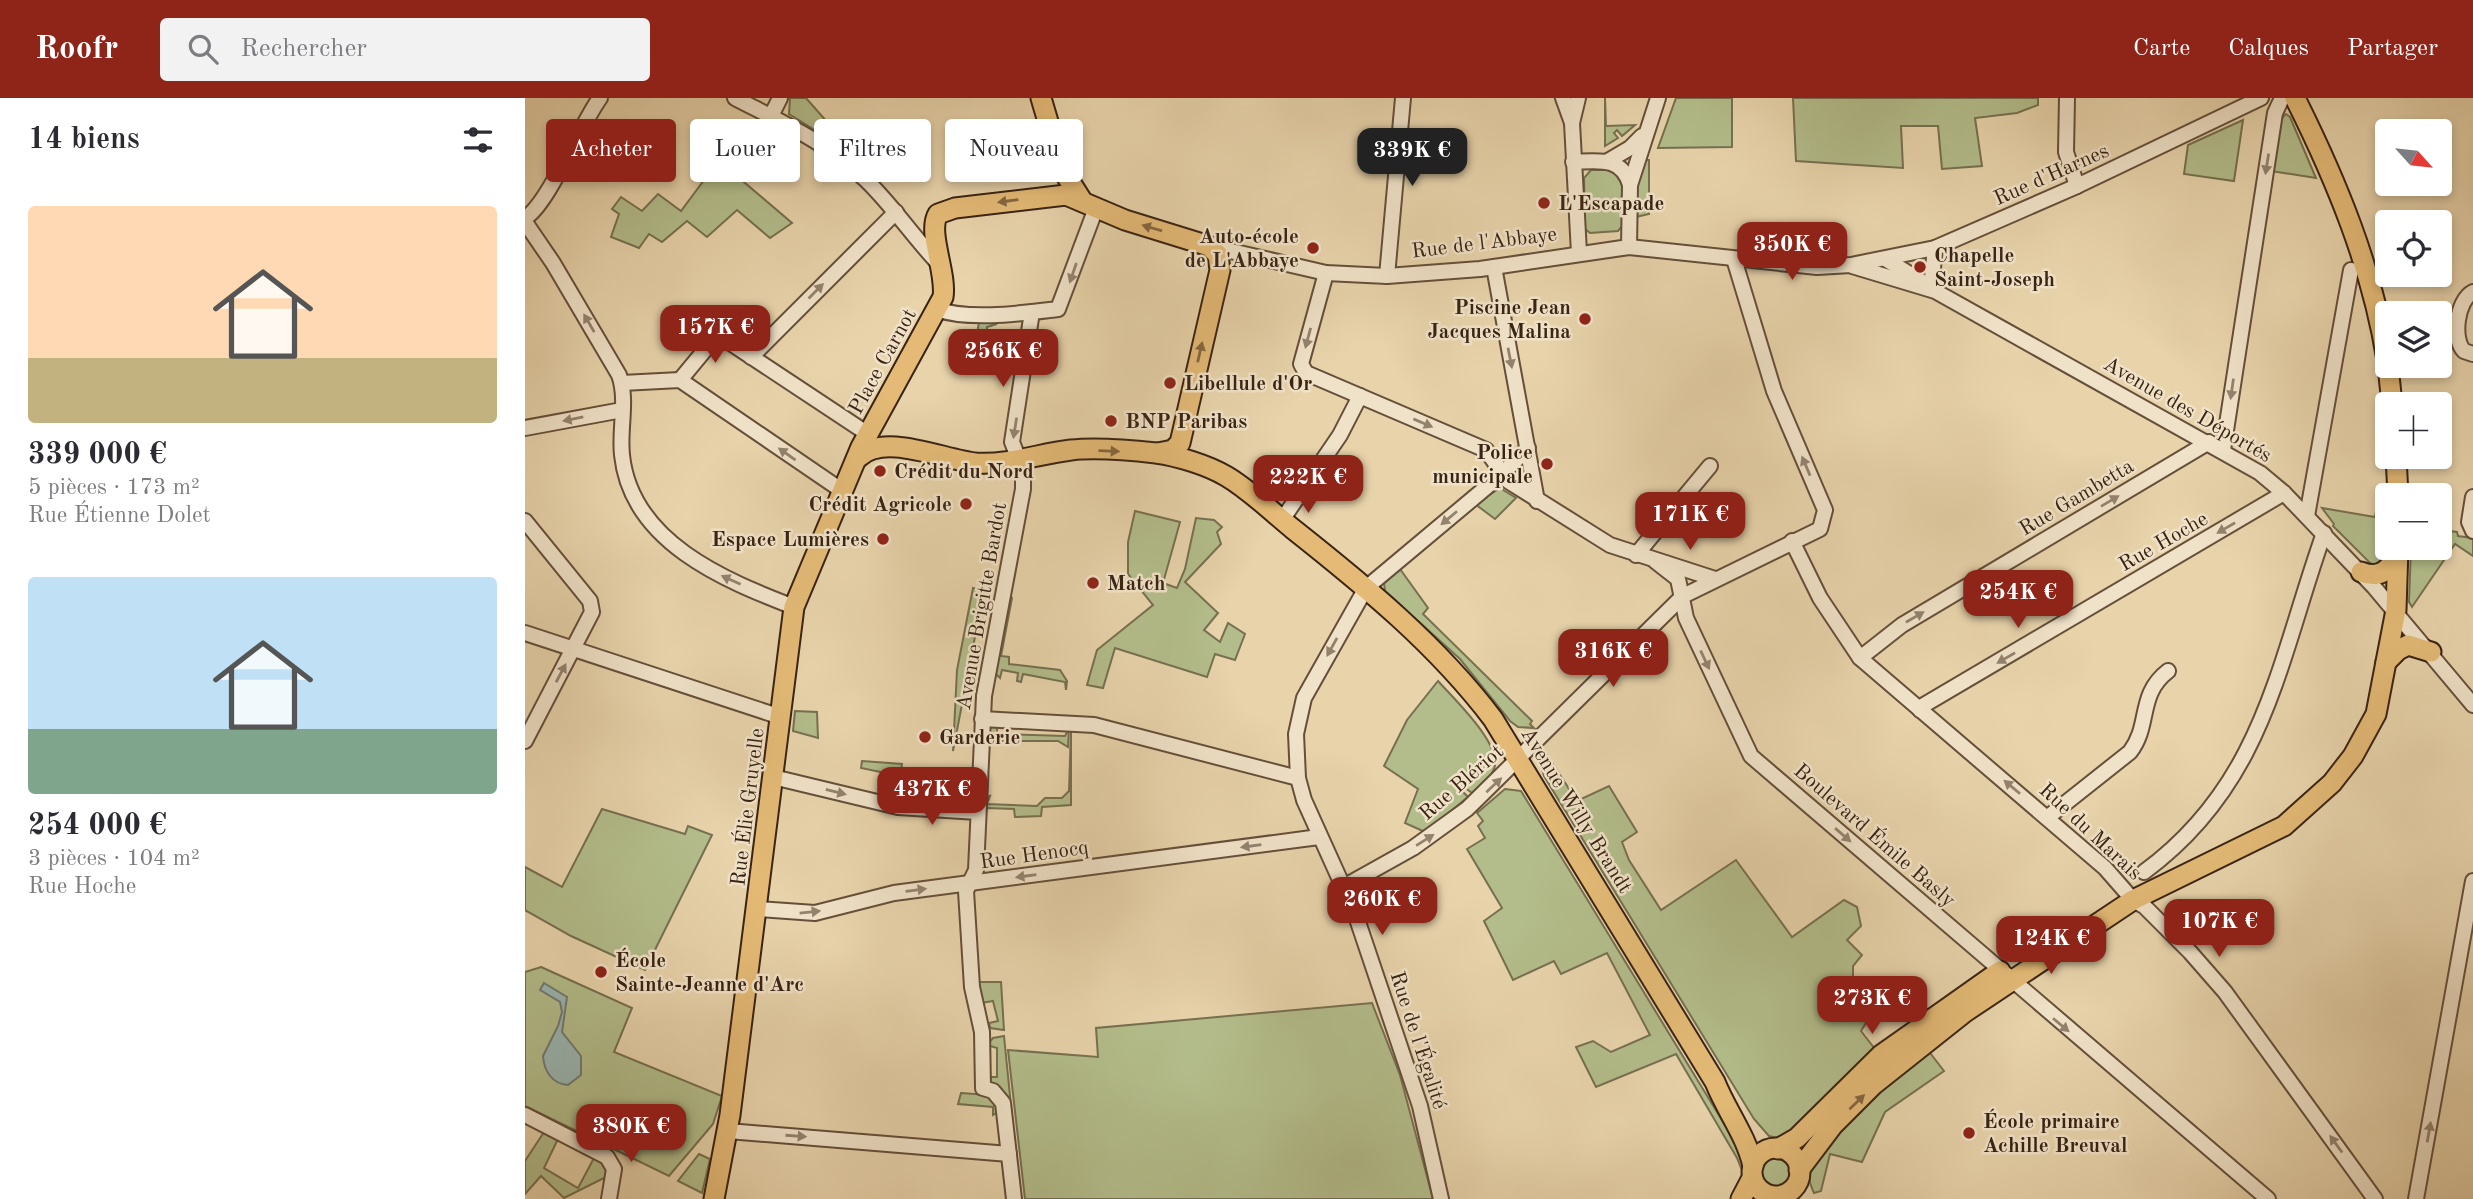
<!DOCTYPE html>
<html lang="fr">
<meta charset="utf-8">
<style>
:root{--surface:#fff;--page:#f2f2f3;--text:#2b2b33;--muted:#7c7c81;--accent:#8f2418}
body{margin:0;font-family:"Old Standard TT",serif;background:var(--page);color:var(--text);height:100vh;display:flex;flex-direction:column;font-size:26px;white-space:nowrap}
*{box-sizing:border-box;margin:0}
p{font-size:23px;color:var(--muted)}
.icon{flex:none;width:38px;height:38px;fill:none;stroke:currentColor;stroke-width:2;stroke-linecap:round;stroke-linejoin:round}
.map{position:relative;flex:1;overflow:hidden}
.details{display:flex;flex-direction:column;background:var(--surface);width:525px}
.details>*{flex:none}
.hud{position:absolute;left:21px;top:21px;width:665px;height:63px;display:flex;gap:14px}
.needle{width:46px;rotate:117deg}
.fabs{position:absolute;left:1850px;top:21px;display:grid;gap:14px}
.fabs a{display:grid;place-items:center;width:77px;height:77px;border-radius:7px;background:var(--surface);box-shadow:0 4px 10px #0003;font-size:35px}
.price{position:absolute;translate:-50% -60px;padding:0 16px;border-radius:14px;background:var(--accent);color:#fff;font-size:23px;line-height:46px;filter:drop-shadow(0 2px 4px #0008)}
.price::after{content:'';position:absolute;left:50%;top:42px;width:21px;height:16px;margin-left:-10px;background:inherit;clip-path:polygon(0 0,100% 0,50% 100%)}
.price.current{background:#222;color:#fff}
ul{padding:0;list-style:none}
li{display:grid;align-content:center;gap:14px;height:371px;padding:0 28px}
li span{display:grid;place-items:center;height:217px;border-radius:7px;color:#555}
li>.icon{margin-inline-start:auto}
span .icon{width:126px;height:126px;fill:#fffc;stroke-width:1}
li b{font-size:30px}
h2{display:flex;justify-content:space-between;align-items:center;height:84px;padding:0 28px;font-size:30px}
.chip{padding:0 24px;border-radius:7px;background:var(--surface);box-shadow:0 4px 10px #0003;font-size:24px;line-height:63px}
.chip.current{background:var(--accent);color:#fff}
header{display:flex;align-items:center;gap:42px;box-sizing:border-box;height:98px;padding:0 35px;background:var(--accent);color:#fff}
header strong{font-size:33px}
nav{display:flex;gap:38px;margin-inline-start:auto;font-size:24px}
.search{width:490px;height:63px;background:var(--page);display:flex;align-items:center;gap:18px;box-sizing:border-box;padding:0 24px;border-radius:7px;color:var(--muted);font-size:26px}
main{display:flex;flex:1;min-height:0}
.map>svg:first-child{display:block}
</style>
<header>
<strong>Roofr</strong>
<div class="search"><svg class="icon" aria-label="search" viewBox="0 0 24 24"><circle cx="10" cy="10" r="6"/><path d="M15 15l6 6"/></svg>Rechercher</div>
<nav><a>Carte</a><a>Calques</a><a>Partager</a></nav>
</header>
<main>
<section class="details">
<h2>14 biens<svg class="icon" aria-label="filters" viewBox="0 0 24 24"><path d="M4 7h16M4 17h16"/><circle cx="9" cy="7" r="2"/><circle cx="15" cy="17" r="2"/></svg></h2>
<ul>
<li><span style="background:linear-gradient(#ffd9b3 70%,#c2b280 0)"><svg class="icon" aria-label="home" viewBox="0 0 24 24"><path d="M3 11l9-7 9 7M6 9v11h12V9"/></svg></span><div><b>339 000 €</b><p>5 pièces · 173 m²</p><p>Rue Étienne Dolet</p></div></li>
<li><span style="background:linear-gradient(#bfe0f5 70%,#7fa58c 0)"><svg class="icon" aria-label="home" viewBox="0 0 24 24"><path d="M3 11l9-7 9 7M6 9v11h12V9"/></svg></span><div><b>254 000 €</b><p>3 pièces · 104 m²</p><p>Rue Hoche</p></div></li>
</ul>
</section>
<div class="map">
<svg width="1948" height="1101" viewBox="0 0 1948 1101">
<rect width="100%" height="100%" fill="#e8d3ab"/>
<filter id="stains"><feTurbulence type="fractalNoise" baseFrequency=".00286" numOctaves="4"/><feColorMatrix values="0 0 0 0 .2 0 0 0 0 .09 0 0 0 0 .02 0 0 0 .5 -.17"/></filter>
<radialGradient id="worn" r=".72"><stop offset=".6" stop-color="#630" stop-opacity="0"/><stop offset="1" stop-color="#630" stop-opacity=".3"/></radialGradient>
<g fill="#b3bd8b" stroke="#767050" stroke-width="2">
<polygon points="265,0 281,0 304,26 296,36 264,16"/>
<polygon points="1080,0 1081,28 1110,27 1097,38 1092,32 1089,35 1093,40 1080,48"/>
<polygon points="1151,0 1207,0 1207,49 1133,50"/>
<polygon points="1268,0 1513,0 1513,7 1492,15 1450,20 1457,68 1417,71 1413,28 1376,28 1378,70 1271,63"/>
<polygon points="1761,16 1765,19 1791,80 1746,73 1756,21"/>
<polygon points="1718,22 1709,83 1659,76 1663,47"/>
<polygon points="1120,62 1124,62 1124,116 1111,119 1112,89"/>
<polygon points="188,70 199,78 206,73 267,125 245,140 212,112 182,139 162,123 137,144 124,136 114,150 86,139 94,116 87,111 96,99 117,113 133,96 156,113"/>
<polygon points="1066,72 1090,72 1100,83 1098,127 1093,133 1065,135 1060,131 1059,80"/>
<polygon points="454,224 472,226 462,229 462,237 470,238 456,251 458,260 448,259"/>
<polygon points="975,390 991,400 970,421 950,406"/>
<polygon points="1854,395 1861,397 1861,459 1859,465 1848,468 1808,428 1809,426 1797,410 1850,419"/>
<polygon points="610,413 655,424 638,485 652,490 660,471 671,420 689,422 697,429 692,434 696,446 660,484 693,515 679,532 695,544 703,525 720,536 710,562 690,556 682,579 590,550 578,590 562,587 572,552 628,507 603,476 603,444"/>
<polygon points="1915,428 1917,432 1932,434 1933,438 1948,440 1948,458 1930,446 1887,509 1884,504 1886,450 1914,450"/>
<polygon points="875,471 903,510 898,516 1007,623 1005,626 1009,630 993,629 985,623 935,561 860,493 859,485"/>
<polygon points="448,490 459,492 428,653 432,572"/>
<polygon points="482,499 487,500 476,558 484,559 484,566 535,572 542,583 541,592 540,584 498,576 496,584 492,583 493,575 477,572 475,580 469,574"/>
<path d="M 913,583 C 928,600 979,648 969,671 C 966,680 954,688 947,695 L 939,689 L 936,692 L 943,699 L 900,734 L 880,725 L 893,691 L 859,668 L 882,622 Z"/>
<polygon points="270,613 292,614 293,640 268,633"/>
<polygon points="472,627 472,636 540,638 544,630 543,649 533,643 464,643 461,641 463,631"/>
<polygon points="546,632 546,707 517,709 516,718 490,719 489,711 462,710 459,719 461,699 465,698 462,706 512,708 520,700 537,700 544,693"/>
<polygon points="1018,651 1052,703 1084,688 1112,734 1097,744 1104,762 1136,812 1211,762 1267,839 1319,802 1332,809 1336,828 1322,842 1337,857 1328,868 1328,881 1342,897 1337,906 1343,922 1336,933 1350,951 1339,960 1342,964 1257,1041 1244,1038 1229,1021 1019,678 1014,661"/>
<polygon points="337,663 377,666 375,678 336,670"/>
<polygon points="980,691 996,693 1217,1055 1218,1075 1212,1060 1151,956 1071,989 1051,949 1068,943 1086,954 1125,937 1082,855 1036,876 1029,863 988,882 959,823 977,810 942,751 960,740 953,728 958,723 952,715"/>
<polygon points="77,711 160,736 163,728 187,737 120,872 46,838 0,812 0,769 37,789"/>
<polygon points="16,869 107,910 89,954 197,998 188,1026 144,1078 0,1008 0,874"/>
<polygon points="454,884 476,884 479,932 465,930 464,925 473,923 468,903 456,905"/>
<polygon points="847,905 875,977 908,1101 500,1101 483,952 573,959 571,930"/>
<path d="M 479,938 L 490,1048 L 489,1049 C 486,1022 490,1001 465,986 L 463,979 L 472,979 L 472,950 L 462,947 L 468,940 Z"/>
<path d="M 1402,951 L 1419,973 L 1360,1014 L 1337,1064 L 1305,1056 L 1296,1093 L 1289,1095 C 1286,1088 1283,1082 1285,1074 C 1292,1042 1376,975 1402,951 Z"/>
<polygon points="436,995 463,997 471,1003 473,1014 468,1017 468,1009 433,1006"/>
<polygon points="19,1034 33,1041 19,1070 53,1090 70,1058 83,1070 81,1079 39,1100 16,1078 0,1096 0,1063"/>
<polygon points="174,1056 185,1061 177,1095 153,1083"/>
<circle cx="1252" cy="1074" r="15"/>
</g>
<path fill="#9ab6b2" stroke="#737b73" stroke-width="2" d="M 19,885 L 42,899 L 37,934 L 56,958 L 56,977 L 43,987 C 27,986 19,973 18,958 L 33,928 L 37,914 L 35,904 L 15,892 Z"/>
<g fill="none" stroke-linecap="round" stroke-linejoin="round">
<g stroke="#654f3a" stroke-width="18">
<g id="minor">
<path d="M 210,0 C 256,24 303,45 341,82 C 368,108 389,140 415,167"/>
<polyline points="1038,0 1047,25"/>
<polyline points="1053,0 1047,25 1054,155"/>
<polyline points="1542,0 1541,54 1552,88"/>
<polyline points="246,18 255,0"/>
<polyline points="1083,63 1105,50 1117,38"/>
<path d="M 1048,64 C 1073,63 1097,58 1105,87"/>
<path d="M 0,120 C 23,107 55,27 75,0"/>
<path d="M 0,124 L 28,165 L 94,277 C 103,302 94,331 97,357 C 106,444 199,482 269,509"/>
<polyline points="684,148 801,175 862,178 955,171 1104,149 1292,169 1326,167 1410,150 1552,88 1736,0"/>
<polyline points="1104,149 1105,87 1133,0"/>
<polyline points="1362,162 1399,185"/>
<polyline points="1327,168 1410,193 1735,375 1759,395 1849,489 1948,607"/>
<polyline points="969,169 1012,403"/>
<polyline points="801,175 776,266 781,275 961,352 983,383 1085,447 1190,481"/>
<polyline points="862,178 878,0"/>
<polyline points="1406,190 1410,150"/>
<path d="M 1948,194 C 1932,202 1927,241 1939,253 L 1948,256"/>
<path d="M 411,211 C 444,223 499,215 533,211 L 571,110"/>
<polyline points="226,259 371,114"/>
<polyline points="155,282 189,241 198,240 343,336"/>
<polyline points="97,285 155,282 319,394"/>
<polyline points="0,330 97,312"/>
<polyline points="1698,352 1750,15 1757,0"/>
<polyline points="1948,399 1944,424 1948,433"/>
<polyline points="1782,418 1826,172"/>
<polyline points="757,422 815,337 835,298"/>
<polyline points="0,423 65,503 67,514 0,643"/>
<polyline points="1267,443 1295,500 1335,560 1580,770 1608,802 1619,808 1665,854 1700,894 1850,1101"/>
<polyline points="1111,457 1185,368"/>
<polyline points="1130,463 1153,481 1161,520 1226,658 1743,1101"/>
<polyline points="0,535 256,619"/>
<polyline points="1335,560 1377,527 1684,344"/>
<polyline points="1395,612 1399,607 1759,395"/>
<polyline points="457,621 569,627 773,680"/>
<polyline points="248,679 373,709 453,714"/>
<path d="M 1523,719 L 1605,654 C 1626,627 1612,597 1643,573"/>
<path d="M 1619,774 C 1739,686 1753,565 1799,435"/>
<polyline points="820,788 888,750 942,711 1158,498 1295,431 1300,412 1249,293 1209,161"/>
<polyline points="232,811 290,815 369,795 794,739"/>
<polyline points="0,1017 82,1059 89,1071 84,1101"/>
<polyline points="203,1033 484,1056"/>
<polyline points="489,1101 478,1005 468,993 458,990 457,934 447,889 441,793 451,772 459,598 498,391 498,372 487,344 507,214"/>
<polyline points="916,1101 895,1008 830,815 779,702 773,680 771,636 779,600 841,490 976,377 1003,350"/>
<polyline points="1891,1101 1948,783"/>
</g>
</g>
<g stroke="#392314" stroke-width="23">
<g id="major">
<polyline points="516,0 537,71 556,101"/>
<path d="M 1770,0 C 1812,84 1847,169 1862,262"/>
<polyline points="1863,268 1867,306"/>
<path d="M 334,359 C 359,334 419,362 451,365 C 484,367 513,356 546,352 C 572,349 604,352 631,355 C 653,358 682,367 701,378 C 725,392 747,414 768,431 C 840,488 912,547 968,621 L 1190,984 C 1202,1014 1221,1037 1228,1068"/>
<polyline points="1871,359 1873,397"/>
<path d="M 1836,474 C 1854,481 1863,473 1872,458"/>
<polyline points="1861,564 1873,552 1883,547 1906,554"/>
<circle cx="1251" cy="1074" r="24"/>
<polyline points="1253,1051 1272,1040 1356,957 1475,873"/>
<polyline points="1274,1072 1308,1027 1348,987 1440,914 1608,802 1759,728 1807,685 1828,658 1851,616 1871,512 1873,450"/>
<path d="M 189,1101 L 205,1017 L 269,509 L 336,349 L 418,199 C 422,175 402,134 413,116 L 430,110 L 541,97 L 600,122 L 684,148 L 693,157 L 695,172 L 655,345 L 648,352 L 633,355"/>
<polyline points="1216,1101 1227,1080"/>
</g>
</g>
<use href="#minor" stroke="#f0e2c8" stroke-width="14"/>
<use href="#major" stroke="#e4ba76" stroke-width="19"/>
</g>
<defs><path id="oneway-solid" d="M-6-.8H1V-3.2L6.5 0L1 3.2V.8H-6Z" transform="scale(1.75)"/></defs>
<g fill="#94826e">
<use href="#oneway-solid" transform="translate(1742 66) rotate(99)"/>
<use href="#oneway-solid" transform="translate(548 175) rotate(109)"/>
<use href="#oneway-solid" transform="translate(291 193) rotate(-45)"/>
<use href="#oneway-solid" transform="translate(64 225) rotate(-120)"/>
<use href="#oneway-solid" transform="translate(783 240) rotate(105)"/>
<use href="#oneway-solid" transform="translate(985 260) rotate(79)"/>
<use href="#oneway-solid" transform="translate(1707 291) rotate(98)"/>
<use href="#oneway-solid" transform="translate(48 321) rotate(168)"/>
<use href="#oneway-solid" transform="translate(898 325) rotate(23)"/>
<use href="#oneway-solid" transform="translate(490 330) rotate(99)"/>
<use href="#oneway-solid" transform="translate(262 356) rotate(-145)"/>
<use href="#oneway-solid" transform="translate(1281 368) rotate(-113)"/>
<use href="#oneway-solid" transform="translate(1585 403) rotate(-31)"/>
<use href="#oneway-solid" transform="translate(924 420) rotate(140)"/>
<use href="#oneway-solid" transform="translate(1701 430) rotate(150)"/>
<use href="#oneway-solid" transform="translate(206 482) rotate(-156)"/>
<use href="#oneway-solid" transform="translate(1390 519) rotate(-30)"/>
<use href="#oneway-solid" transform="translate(807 549) rotate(119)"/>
<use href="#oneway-solid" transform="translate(1481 560) rotate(150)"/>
<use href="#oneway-solid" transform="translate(1180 562) rotate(65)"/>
<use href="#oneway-solid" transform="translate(36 575) rotate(-62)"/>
<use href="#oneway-solid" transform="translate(969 687) rotate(-43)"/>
<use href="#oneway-solid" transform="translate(1487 689) rotate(-140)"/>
<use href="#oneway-solid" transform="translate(311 694) rotate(14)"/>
<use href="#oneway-solid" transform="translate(1318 737) rotate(41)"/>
<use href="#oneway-solid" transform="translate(900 742) rotate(-32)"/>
<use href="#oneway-solid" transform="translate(726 748) rotate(172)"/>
<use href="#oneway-solid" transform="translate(501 778) rotate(172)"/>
<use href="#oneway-solid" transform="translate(391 792) rotate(-7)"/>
<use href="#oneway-solid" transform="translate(285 814) rotate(-6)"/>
<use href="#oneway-solid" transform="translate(1536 927) rotate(40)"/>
<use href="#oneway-solid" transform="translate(1904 1034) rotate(-80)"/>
<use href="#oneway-solid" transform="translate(271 1038) rotate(4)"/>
<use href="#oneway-solid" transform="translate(1811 1046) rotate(-126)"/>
</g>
<g fill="#866740">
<use href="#oneway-solid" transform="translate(483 103) rotate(172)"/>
<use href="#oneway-solid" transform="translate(627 130) rotate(-164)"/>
<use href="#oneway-solid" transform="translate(675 254) rotate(-77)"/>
<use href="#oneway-solid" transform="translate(584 353) rotate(2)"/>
<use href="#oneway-solid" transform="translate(1332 1004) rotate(-44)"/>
</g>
<g fill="#8f2418" stroke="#f0e2c8" stroke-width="2.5">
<circle cx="1019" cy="105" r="7"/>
<circle cx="788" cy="150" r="7"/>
<circle cx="1395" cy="169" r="7"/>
<circle cx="1060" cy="221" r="7"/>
<circle cx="645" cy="285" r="7"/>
<circle cx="586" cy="323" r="7"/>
<circle cx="1022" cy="366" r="7"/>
<circle cx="355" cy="373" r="7"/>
<circle cx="441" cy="406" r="7"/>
<circle cx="358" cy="441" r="7"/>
<circle cx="568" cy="485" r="7"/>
<circle cx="400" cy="639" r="7"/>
<circle cx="76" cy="874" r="7"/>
<circle cx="1444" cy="1035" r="7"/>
</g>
<g text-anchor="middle" stroke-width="5" stroke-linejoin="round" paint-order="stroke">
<g font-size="21" fill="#392314" stroke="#f0e2c8">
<text transform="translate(1526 76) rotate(-24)" y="7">Rue d'Harnes</text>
<text transform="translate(959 144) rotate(-7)" y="7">Rue de l'Abbaye</text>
<text transform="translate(357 263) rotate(-61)" y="7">Place Carnot</text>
<text transform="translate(1663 311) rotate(30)" y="7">Avenue des Déportés</text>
<text transform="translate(1551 399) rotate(-31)" y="7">Rue Gambetta</text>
<text transform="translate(1638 443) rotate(-30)" y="7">Rue Hoche</text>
<text transform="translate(456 508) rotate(-80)" y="7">Avenue Brigitte Bardot</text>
<text transform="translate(936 684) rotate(-41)" y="7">Rue Blériot</text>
<text transform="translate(222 709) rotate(-83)" y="7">Rue Élie Gruyelle</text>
<text transform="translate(1052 712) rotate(58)" y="7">Avenue Willy Brandt</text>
<text transform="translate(1566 733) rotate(43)" y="7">Rue du Marais</text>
<text transform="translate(1350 737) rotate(41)" y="7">Boulevard Émile Basly</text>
<text transform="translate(509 756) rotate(-8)" y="7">Rue Henocq</text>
<text transform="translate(894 942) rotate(72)" y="7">Rue de l'Égalité</text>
</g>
<g font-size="21" font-weight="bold" fill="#392314" stroke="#f0e2c8" text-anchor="start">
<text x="1033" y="112">L'Escapade</text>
<text x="774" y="145" text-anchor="end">Auto-école<tspan x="774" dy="24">de L'Abbaye</tspan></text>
<text x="1409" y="164">Chapelle<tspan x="1409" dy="24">Saint-Joseph</tspan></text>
<text x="1046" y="216" text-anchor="end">Piscine Jean<tspan x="1046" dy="24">Jacques Malina</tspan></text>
<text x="659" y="292">Libellule d'Or</text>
<text x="600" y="330">BNP Paribas</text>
<text x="1008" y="361" text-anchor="end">Police<tspan x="1008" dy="24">municipale</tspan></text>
<text x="369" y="380">Crédit du Nord</text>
<text x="427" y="413" text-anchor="end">Crédit Agricole</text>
<text x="344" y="448" text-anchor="end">Espace Lumières</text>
<text x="582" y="492">Match</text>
<text x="414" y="646">Garderie</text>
<text x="90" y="869">École<tspan x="90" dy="24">Sainte-Jeanne d'Arc</tspan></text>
<text x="1458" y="1030">École primaire<tspan x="1458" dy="24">Achille Breuval</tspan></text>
</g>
</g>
<rect width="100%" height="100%" filter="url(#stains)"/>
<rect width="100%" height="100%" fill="url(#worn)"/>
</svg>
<div class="fabs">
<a><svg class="needle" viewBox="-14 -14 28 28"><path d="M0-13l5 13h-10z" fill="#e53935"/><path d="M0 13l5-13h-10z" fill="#7c7c81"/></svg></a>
<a><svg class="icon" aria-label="locate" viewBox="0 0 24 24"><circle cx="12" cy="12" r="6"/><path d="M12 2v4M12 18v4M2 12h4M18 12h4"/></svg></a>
<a><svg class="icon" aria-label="layers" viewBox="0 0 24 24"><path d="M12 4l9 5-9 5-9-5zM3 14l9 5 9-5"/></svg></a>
<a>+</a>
<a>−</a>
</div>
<b class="price current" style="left:887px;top:90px">339K €</b>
<b class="price" style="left:1267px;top:184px">350K €</b>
<b class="price" style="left:190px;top:267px">157K €</b>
<b class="price" style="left:478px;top:291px">256K €</b>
<b class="price" style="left:783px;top:417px">222K €</b>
<b class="price" style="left:1165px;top:454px">171K €</b>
<b class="price" style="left:1493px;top:532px">254K €</b>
<b class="price" style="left:1088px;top:591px">316K €</b>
<b class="price" style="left:407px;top:729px">437K €</b>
<b class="price" style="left:857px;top:839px">260K €</b>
<b class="price" style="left:1694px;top:861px">107K €</b>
<b class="price" style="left:1526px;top:878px">124K €</b>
<b class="price" style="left:1347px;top:938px">273K €</b>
<b class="price" style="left:106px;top:1066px">380K €</b>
<div class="hud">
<a class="chip current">Acheter</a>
<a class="chip">Louer</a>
<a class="chip">Filtres</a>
<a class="chip">Nouveau</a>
</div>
</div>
</main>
